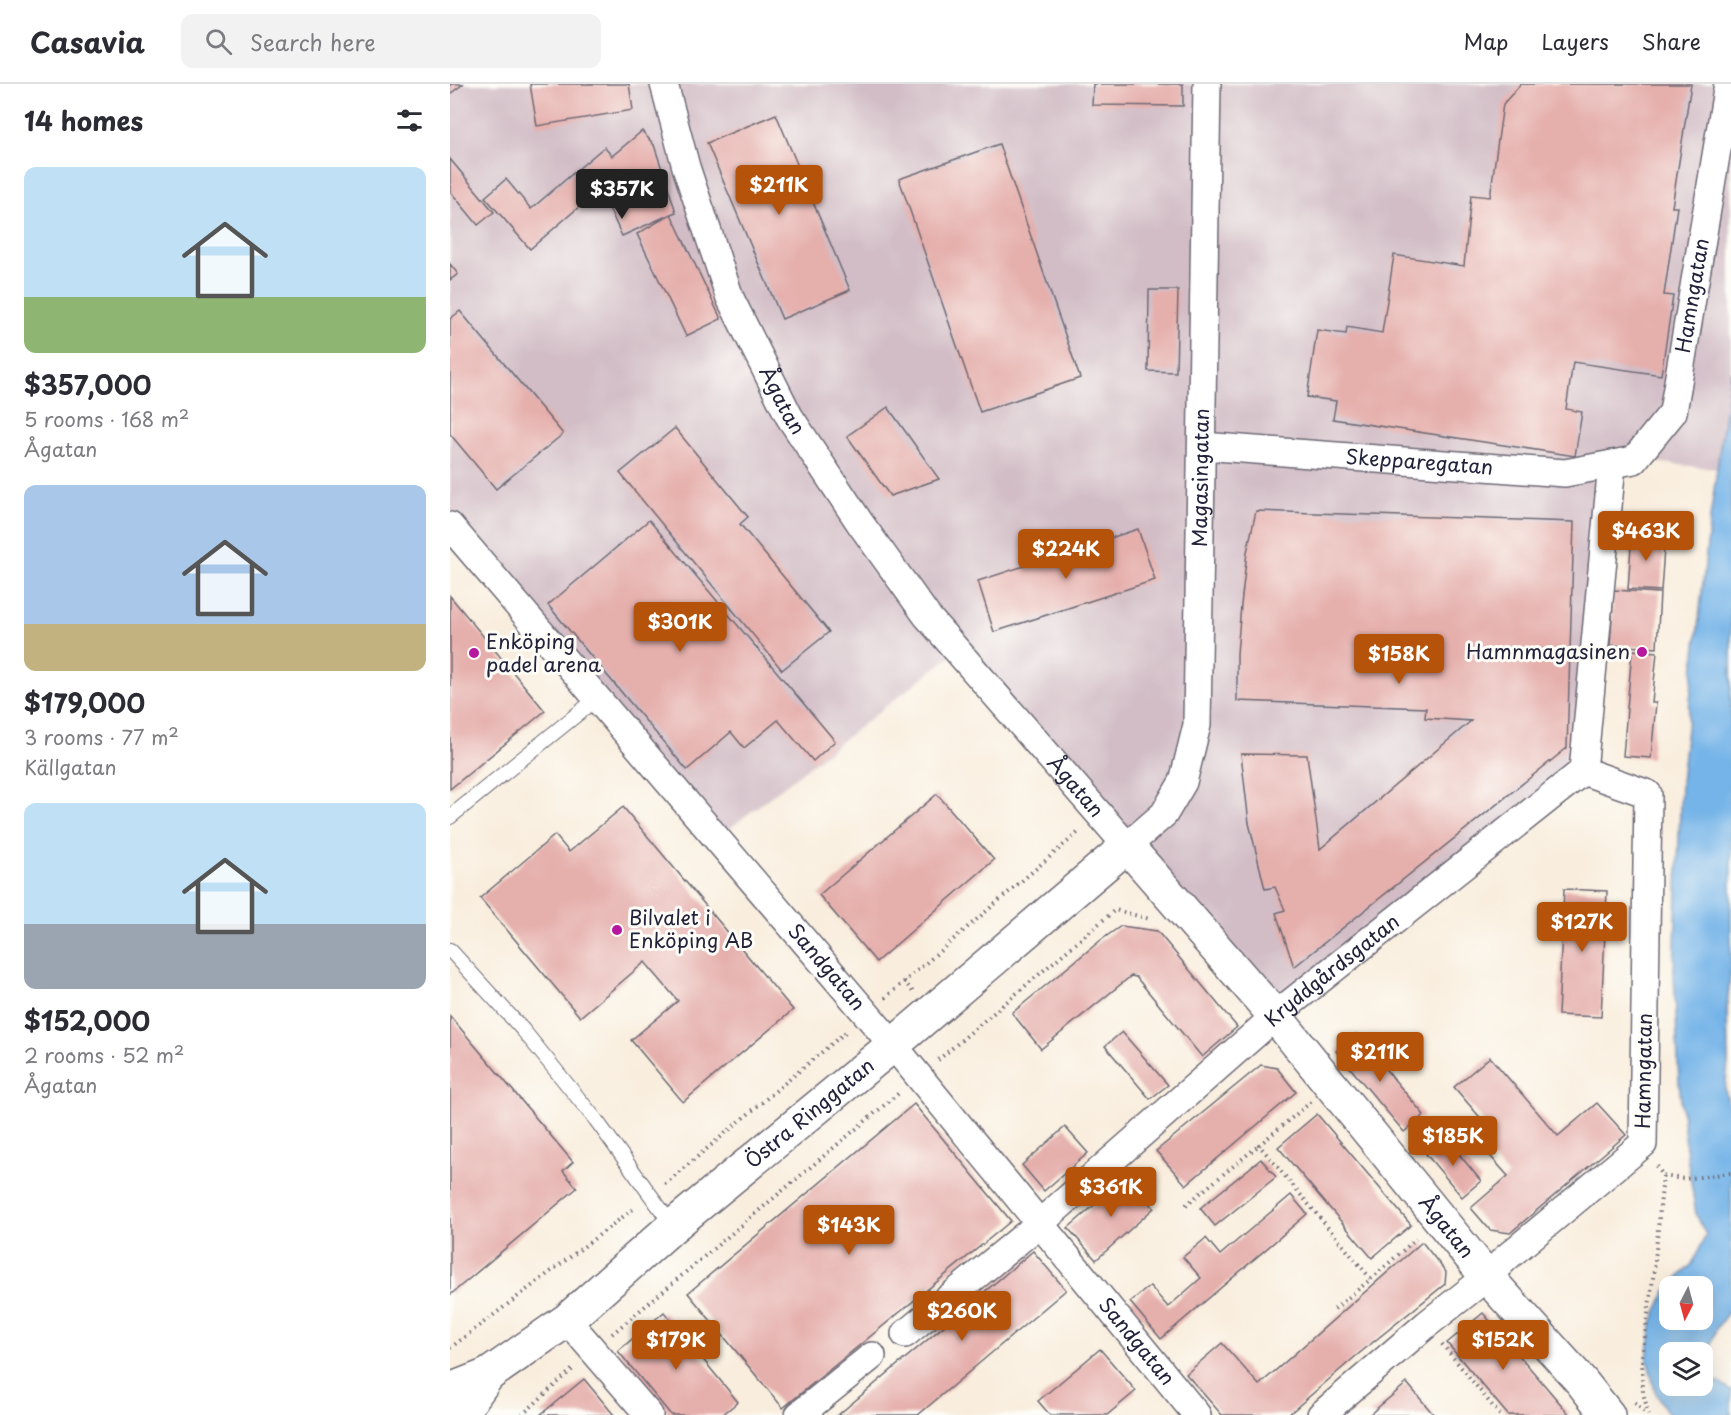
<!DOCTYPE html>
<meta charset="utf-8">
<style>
:root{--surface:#fff;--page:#f2f2f3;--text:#2b2b33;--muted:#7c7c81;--line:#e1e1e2;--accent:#b45309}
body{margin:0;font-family:"Playpen Sans",sans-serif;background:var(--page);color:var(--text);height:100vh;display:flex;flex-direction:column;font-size:22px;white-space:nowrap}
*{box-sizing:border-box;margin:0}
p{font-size:20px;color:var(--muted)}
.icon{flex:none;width:33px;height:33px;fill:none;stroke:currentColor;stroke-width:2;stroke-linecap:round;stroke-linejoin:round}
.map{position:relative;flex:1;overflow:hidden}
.sheet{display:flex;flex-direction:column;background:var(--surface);width:450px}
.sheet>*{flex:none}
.needle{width:39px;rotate:186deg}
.controls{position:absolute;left:1209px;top:1192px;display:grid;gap:12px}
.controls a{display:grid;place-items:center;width:54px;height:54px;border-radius:12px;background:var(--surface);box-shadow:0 6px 24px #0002;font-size:30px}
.price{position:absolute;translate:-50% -51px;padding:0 14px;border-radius:6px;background:var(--accent);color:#fff;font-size:20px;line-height:39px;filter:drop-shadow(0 2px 3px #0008)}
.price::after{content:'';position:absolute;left:50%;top:36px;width:18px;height:14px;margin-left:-9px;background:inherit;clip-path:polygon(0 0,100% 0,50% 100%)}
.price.on{background:#222;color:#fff}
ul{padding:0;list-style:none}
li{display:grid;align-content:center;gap:12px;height:318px;padding:0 24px}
li span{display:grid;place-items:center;height:186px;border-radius:12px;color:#555}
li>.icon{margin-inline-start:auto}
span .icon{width:108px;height:108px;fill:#fffc;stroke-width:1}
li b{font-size:26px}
h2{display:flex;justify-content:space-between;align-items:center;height:72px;padding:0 24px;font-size:26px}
header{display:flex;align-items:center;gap:36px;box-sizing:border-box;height:84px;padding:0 30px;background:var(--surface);border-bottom:2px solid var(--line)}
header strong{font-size:28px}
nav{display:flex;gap:33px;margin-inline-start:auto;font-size:21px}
.search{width:420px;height:54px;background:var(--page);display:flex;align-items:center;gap:15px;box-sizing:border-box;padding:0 21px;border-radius:12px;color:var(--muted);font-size:22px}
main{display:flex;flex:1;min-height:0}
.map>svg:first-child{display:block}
</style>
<header>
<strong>Casavia</strong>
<div class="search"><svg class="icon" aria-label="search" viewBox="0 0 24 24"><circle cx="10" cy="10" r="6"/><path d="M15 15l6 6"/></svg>Search here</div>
<nav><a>Map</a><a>Layers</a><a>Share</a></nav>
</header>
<main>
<section class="sheet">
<h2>14 homes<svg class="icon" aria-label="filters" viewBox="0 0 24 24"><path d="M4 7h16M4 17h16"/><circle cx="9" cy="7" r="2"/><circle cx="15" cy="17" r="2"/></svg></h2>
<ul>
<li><span style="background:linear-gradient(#bfe0f5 70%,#8fb573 0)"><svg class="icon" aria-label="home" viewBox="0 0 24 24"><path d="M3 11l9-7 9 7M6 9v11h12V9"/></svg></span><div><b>$357,000</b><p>5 rooms · 168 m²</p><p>Ågatan</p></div></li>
<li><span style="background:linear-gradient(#a9c7e8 75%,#c2b280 0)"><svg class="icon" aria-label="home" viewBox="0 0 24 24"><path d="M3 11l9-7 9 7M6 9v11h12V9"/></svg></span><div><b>$179,000</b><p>3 rooms · 77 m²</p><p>Källgatan</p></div></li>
<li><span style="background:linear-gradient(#bfe0f5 65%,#9aa5b1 0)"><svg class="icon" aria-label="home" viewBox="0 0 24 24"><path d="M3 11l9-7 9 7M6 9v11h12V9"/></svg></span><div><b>$152,000</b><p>2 rooms · 52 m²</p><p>Ågatan</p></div></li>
</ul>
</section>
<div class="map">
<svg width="1281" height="1331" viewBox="0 0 1281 1331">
<rect width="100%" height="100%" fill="#fdfcf7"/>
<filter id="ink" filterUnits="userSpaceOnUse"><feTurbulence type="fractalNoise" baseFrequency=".0167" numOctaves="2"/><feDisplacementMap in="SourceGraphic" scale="12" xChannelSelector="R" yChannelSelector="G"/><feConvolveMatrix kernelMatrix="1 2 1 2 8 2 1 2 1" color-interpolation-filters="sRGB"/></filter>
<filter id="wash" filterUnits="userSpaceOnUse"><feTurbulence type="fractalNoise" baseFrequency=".008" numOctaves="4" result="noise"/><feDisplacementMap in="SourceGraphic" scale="24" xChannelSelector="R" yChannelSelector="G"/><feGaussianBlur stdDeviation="1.35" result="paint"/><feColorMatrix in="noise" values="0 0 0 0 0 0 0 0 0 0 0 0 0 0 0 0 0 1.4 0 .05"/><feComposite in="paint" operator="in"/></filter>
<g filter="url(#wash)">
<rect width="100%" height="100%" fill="#f9eede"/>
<polygon fill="#d2bdc6" points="0,0 1281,0 1281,287 1267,385 1184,376 1162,380 1133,687 825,932 507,567 266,755 0,442"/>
<path fill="#74b4e8" stroke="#4b6b92" stroke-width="1.5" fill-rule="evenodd" d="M 1281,287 L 1281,882 L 1277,924 L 1278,979 L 1275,1006 L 1281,1029 L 1281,1224 L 1266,1245 L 1257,1272 L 1262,1294 L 1281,1307 L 1281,1331 L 1219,1331 L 1205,1307 L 1197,1274 L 1203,1236 L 1217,1205 L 1242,1180 L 1256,1151 L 1246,1130 L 1236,1065 L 1229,998 L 1224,889 L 1231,698 L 1260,434 ZM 1220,1203 L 1252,1203 L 1252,1236 L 1220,1236 ZM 1220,1269 L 1252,1269 L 1252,1302 L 1220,1302 Z"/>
<g id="blocks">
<g fill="#e5afac">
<polygon points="0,0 13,0 0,10"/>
<polygon points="80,0 179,0 183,26 87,42"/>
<polygon points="643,0 733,0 733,22 642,21"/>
<polygon points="1071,0 1241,0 1222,123 1227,123 1214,211 1223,212 1211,291 1123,278 1116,325 1132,328 1125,372 883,335 886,317 857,313 867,246 896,250 897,243 932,249 944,171 1014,182 1021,111 1040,113 1053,20"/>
<polygon points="326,30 400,206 332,235 257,59"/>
<polygon points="192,47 204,61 226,128 221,130 271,235 236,252 187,150 221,130 172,152 150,105 80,165 35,113 56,95 81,125 154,63 162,72"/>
<polygon points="549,60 630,294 530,328 449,95"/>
<polygon points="0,75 44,128 28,141 0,107"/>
<polygon points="0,180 8,190 0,196"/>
<polygon points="699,206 728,206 726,288 698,287"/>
<polygon points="10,227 113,350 46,405 0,350 0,235"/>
<polygon points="438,323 489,395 440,412 397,352"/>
<polygon points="225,344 298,433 290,440 379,548 332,586 170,389"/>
<polygon points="806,427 1124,438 1117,664 844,883 826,829 835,826 825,803 815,805 799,739 791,670 857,671 870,765 1021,637 975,634 976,624 787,617 787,570 791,521 797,468"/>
<polygon points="199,436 385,657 363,677 328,636 294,664 281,648 237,686 98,521"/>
<polygon points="688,445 705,496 544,548 528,497"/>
<polygon points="1182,448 1215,450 1211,507 1178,505"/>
<polygon points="1164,506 1210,509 1207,564 1160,561"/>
<polygon points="0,512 95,627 0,705"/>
<polygon points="1182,566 1207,568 1202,619 1206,619 1201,674 1173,672"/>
<polygon points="487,710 544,776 426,878 369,811"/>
<polygon points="173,723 343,926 233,1018 181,956 228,917 195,878 130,933 30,814 105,751 119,768"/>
<polygon points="1114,805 1157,807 1151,933 1108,931"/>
<polygon points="671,842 707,847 787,943 752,973 686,893 681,892 591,965 562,929 651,856"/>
<polygon points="0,932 123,1078 113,1087 127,1104 0,1211"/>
<polygon points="672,948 718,1001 700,1015 655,962"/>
<polygon points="906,950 974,1031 954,1048 886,967"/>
<polygon points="1040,973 1108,1052 1147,1019 1176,1051 1060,1149 1040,1146 1021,1124 1058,1092 1027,1057 1040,1045 1004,1003"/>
<polygon points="811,981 827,984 846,1008 736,1101 706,1067"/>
<polygon points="464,1020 561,1137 333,1324 238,1209"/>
<polygon points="867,1030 961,1141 922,1174 828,1063"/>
<polygon points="615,1043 638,1069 594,1107 572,1081"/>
<polygon points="995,1053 1031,1097 1012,1113 976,1070"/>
<polygon points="811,1075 826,1093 765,1142 750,1124"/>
<polygon points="677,1093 704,1124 646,1176 618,1144"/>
<polygon points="841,1111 857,1130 711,1255 680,1218 700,1202 718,1223 751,1194 733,1173 756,1154 770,1171"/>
<polygon points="972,1158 996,1188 995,1200 906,1272 838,1331 772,1331 736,1290 772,1259 809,1301"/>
<polygon points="583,1167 616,1206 468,1331 388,1331"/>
<polygon points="214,1228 288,1318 272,1331 221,1331 168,1267"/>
<polygon points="1033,1229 1120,1331 1058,1331 997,1259"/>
<polygon points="650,1265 686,1307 657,1331 600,1331 588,1317"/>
<polygon points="134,1295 164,1331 90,1331"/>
<polygon points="957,1299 984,1331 919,1331"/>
</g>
</g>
</g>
<g filter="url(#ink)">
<use href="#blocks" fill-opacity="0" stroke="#6d6974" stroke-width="1.5"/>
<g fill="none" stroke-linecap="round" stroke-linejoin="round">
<g stroke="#6d6974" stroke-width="16">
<g id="service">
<polyline points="0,733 146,615"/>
<polyline points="0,866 73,946 146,1036 223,1142"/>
</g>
</g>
<g stroke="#6d6974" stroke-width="30">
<g id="minor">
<path id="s1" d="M 214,0 L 236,83 L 280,214 L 339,332 L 410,439 L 477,532 L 677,762 L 714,730 L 733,698 L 747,641 L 757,0"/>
<path id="s2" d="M 752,362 L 1115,389 L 1184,376 L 1223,328 L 1278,0"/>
<path id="s3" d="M 0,442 L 443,961 L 747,1331"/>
<polyline points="1133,687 1162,380"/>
<polyline points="117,1236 199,1331"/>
<path id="s4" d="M 455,1250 L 589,1140 L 838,921 L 1133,687 L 1198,710 L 1193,1060 L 1056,1174 L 1037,1193 L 977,1240 L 871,1331"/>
<polyline points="349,1331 422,1272"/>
</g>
</g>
<g stroke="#6d6974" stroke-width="36">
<g id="tertiary">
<path id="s5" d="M 0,1306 L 38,1291 L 117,1236 L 223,1142 L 443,961 L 677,762 L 825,932 L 1037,1193 L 1131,1297 L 1158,1331"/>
<polyline points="10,1331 38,1291"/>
</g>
</g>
<g stroke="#6d6974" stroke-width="4" stroke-dasharray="1.5 4.5" stroke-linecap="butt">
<polyline points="454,897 463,908"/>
<polyline points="435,914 630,747"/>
<polyline points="488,976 665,826 700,835"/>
<polyline points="861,1018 809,1061 921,1195 882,1227"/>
<polyline points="1207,1082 1213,1092 1234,1095 1281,1089"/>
<polyline points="215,1100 398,946"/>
<polyline points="736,1121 809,1061"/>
<polyline points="921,1195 966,1155"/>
<polyline points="162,1250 450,1008"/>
<polyline points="992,1260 1050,1331"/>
<polyline points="0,1264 186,1123"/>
<polyline points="1185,1318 1197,1331"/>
<polyline points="72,1331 125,1283"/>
<polyline points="1199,1331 1193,1309 1192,1273 1204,1187 1213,1092"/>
</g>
<use href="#service" stroke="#fff" stroke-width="14"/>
<use href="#minor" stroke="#fff" stroke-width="27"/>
<use href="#tertiary" stroke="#fff" stroke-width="33"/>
</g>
</g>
<g fill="#b5179e" stroke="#fdfcf7" stroke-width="2">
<circle cx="1192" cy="568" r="6"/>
<circle cx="24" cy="569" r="6"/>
<circle cx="167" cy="846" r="6"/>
</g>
<g text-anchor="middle" stroke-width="6" stroke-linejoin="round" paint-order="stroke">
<g font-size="20" fill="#22223b" stroke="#fdfcf7">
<text dy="7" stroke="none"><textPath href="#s2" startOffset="614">Hamngatan</textPath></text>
<text dy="7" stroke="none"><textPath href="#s1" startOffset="339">Ågatan</textPath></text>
<text dy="7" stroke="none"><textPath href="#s2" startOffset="218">Skepparegatan</textPath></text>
<text dy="7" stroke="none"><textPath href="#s1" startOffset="1296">Magasingatan</textPath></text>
<text dy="7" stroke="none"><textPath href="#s1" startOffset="825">Ågatan</textPath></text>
<text dy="7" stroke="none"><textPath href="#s3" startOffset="580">Sandgatan</textPath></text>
<text dy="7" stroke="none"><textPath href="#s4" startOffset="561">Kryddgårdsgatan</textPath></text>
<text transform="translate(1194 987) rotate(-89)" y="7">Hamngatan</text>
<text dy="7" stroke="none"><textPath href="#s5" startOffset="456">Östra Ringgatan</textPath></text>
<text dy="7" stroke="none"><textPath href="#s5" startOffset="1368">Ågatan</textPath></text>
<text dy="7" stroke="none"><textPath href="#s3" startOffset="1066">Sandgatan</textPath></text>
</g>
<g font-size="20" fill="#22223b" stroke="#fdfcf7" text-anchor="start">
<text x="36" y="565">Enköping<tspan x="36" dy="23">padel arena</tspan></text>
<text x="1180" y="575" text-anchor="end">Hamnmagasinen</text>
<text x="179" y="841">Bilvalet i<tspan x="179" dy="23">Enköping AB</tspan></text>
</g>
</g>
</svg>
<div class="controls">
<a><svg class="needle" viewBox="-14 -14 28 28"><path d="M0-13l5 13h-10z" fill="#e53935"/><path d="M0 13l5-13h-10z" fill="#7c7c81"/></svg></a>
<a><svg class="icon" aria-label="layers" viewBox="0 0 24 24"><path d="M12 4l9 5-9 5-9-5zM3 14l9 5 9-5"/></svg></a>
</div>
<b class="price" style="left:329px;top:132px">$211K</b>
<b class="price on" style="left:172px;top:136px">$357K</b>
<b class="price" style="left:1196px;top:478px">$463K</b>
<b class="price" style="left:616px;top:496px">$224K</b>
<b class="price" style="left:230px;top:569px">$301K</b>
<b class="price" style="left:949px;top:601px">$158K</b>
<b class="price" style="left:1132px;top:869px">$127K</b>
<b class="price" style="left:930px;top:999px">$211K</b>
<b class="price" style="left:1003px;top:1083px">$185K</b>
<b class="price" style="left:661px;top:1134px">$361K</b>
<b class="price" style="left:399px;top:1172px">$143K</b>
<b class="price" style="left:512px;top:1258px">$260K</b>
<b class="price" style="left:226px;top:1287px">$179K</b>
<b class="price" style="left:1053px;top:1287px">$152K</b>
</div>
</main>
